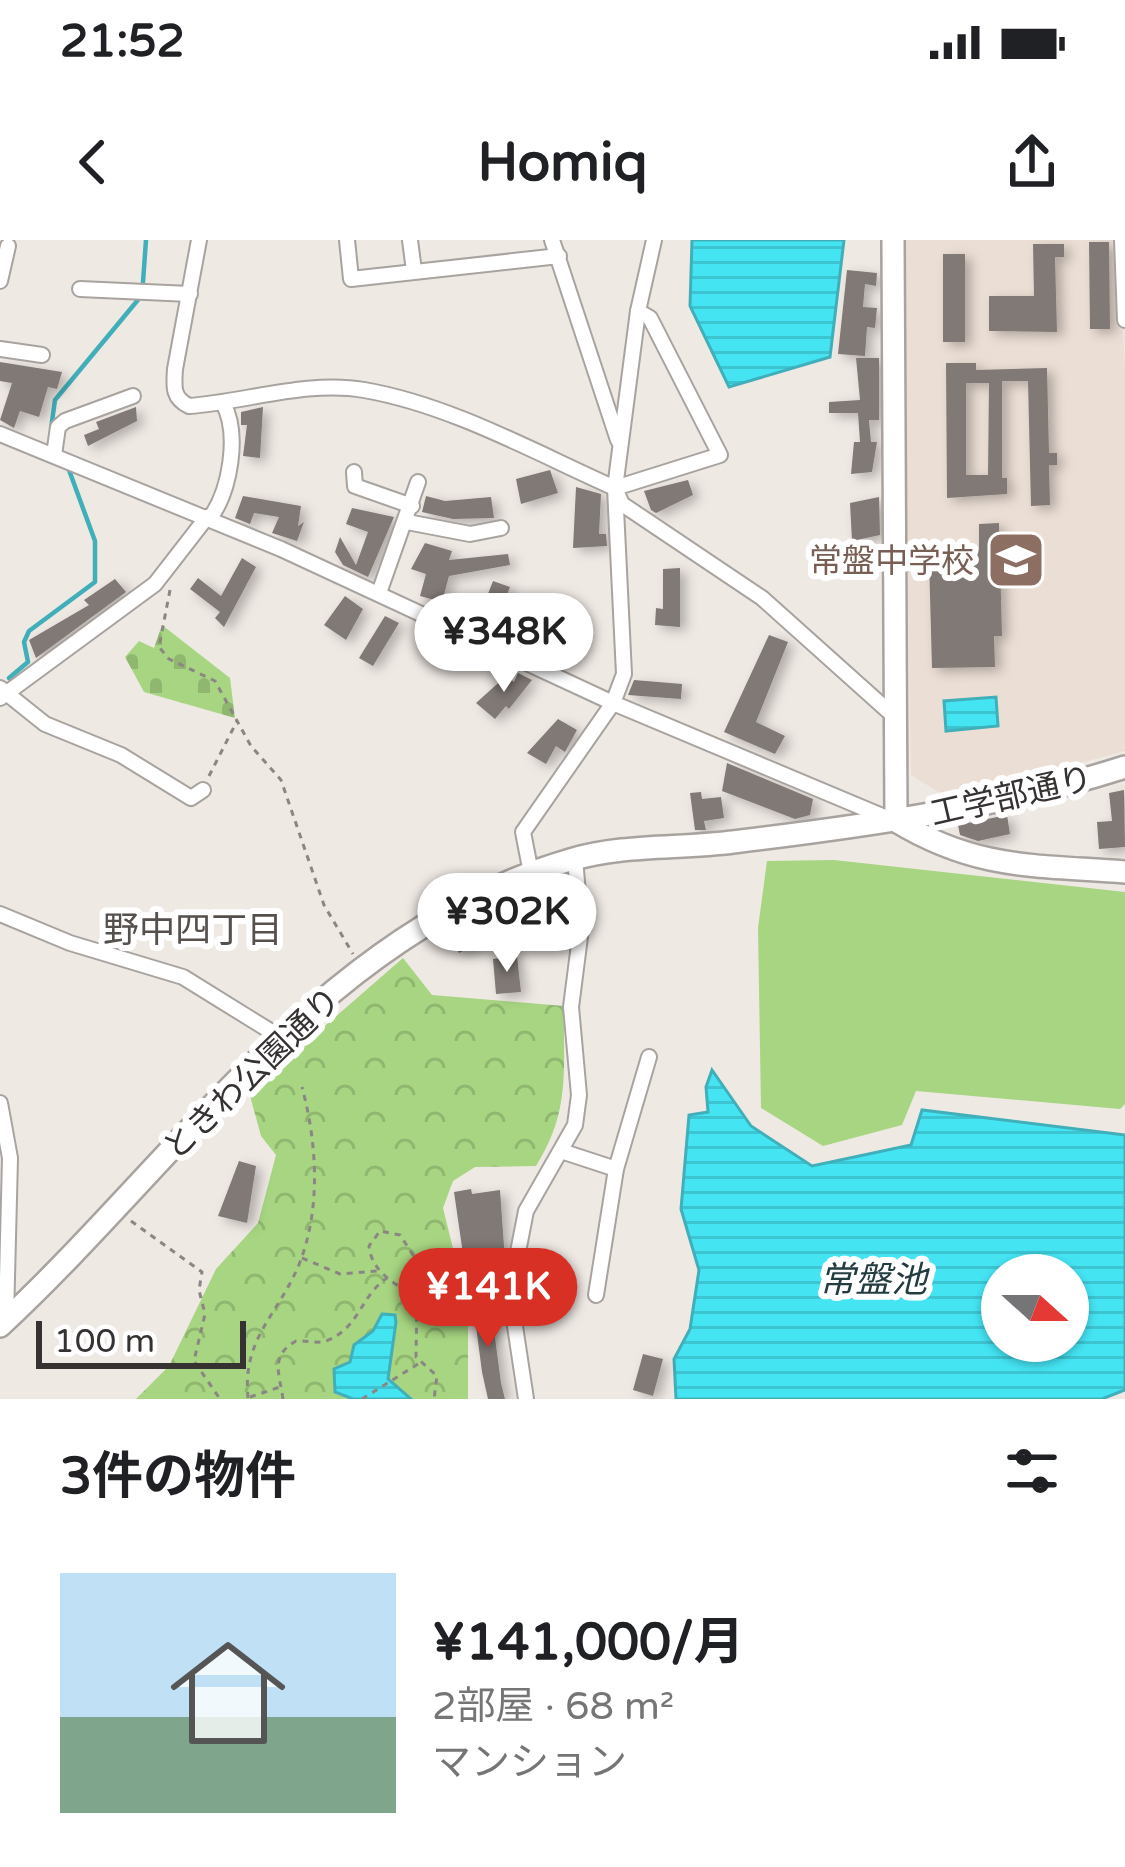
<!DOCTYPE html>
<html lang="ja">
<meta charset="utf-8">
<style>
:root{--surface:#fff;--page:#f2f2f2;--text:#202124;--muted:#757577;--accent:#d93025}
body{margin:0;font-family:"Varela Round","Noto Sans JP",sans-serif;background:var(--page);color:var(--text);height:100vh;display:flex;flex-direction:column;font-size:45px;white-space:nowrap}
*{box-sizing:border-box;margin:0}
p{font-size:39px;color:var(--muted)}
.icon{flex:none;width:66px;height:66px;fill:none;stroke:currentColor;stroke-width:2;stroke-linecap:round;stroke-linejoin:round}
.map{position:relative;height:1159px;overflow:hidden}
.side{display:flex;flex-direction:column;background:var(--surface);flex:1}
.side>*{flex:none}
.needle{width:78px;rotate:111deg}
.tools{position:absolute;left:981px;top:1014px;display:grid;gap:24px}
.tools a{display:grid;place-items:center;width:108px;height:108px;border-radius:50%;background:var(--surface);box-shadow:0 3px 9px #0004;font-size:60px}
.scale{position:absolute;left:36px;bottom:30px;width:210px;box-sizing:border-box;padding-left:12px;border:6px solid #353231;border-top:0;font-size:33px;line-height:42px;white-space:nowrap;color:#353231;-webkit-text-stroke:9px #fff;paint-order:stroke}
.price{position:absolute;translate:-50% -102px;padding:0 27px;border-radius:42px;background:#fff;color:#222;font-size:39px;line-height:78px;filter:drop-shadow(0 3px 6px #0008)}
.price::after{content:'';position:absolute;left:50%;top:72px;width:36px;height:27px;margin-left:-18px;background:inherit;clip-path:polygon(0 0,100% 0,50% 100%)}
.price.current{background:var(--accent);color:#fff}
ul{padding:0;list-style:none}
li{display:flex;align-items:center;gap:36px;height:300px;padding:0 60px}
li span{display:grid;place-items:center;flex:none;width:336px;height:240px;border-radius:0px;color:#555}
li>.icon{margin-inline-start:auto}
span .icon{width:144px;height:144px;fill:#fffc;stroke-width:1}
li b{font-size:51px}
h2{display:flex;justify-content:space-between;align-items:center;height:144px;padding:0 60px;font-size:51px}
.status{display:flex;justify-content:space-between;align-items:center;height:84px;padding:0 60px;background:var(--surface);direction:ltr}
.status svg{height:33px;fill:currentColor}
header{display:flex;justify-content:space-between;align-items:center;height:156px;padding:0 60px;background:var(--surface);font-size:54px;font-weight:700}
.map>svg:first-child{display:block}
</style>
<div class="status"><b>21:52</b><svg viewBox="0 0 49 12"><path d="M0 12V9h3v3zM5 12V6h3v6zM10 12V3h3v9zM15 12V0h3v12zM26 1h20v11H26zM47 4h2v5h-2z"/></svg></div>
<header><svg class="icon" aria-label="back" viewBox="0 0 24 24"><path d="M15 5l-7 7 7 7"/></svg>Homiq<svg class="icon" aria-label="share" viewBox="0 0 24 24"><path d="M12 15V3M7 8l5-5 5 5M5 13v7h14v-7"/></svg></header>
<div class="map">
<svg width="1125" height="1159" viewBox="0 0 1125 1159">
<defs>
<pattern id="cemetery-stones" width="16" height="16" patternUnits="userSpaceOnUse" patternTransform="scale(3)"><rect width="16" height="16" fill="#a7d581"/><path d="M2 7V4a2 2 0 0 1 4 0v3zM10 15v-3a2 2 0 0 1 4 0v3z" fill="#90b770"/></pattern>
<pattern id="park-crowns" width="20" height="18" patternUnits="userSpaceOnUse" patternTransform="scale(3)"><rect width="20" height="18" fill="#a7d581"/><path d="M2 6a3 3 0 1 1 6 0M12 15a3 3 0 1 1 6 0" fill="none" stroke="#90b770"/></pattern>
<pattern id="water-rules" width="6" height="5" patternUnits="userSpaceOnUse" patternTransform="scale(3)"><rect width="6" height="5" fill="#44e4f3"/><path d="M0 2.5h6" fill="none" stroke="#3cc4d1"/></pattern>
<filter id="shadow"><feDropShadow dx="6" dy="4" stdDeviation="6" flood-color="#0004"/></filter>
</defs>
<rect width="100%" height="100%" fill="#efe9e4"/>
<polygon fill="#ebded4" points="902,0 1119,0 1125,129 1125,511 1022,539 940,553 911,535"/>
<polygon fill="#a7d581" points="834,620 1125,652 1125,864 1120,869 916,851 902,885 823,906 761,868 758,688 767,621"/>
<polygon fill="url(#cemetery-stones)" points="162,385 230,438 235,478 144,452 125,417 139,401 154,408"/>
<path fill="url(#park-crowns)" d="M 403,718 L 432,755 L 564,766 C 563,830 571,870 536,926 L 475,927 L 453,941 L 443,968 L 468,1069 L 468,1159 L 136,1159 L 169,1126 L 216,1029 L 258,983 L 276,915 L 261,896 L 249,852 Z"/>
<g fill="url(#water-rules)" stroke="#40afb9" stroke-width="3" fill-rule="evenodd">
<polygon points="692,0 844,0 830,117 729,147 690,66"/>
<polygon points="996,457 998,486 946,491 944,461"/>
<path d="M 712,830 L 751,886 L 812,926 L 911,905 L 922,870 L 1125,895 L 1125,1150 L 1102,1159 L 676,1159 L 674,1119 L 690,1089 L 699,1030 L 681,969 L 689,875 L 708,872 L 706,847 ZM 1002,1035 L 1068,1035 L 1068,1101 L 1002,1101 Z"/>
<polygon points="382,1074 395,1075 396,1082 388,1139 411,1159 353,1159 335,1152 334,1129 350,1122 354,1105 373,1091"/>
</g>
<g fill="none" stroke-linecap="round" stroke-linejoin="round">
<g stroke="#40afb9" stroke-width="4.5">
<polyline points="143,42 146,0"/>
<polyline points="51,189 55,160 142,55"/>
<polyline points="9,438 28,422 24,402 29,391 95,342 95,301 69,230"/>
</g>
</g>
<g fill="#807976" fill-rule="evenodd" filter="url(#shadow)">
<polygon points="1089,2 1109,2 1110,89 1090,89"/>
<polygon points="1033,4 1064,4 1064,17 1055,17 1057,92 989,91 989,56 1034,56"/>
<rect x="943" y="14" width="22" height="88"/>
<polygon points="847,30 877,33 876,46 865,44 863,67 877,68 875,88 867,87 865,116 838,114"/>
<polygon points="856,118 879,118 879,180 869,180 871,202 877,202 872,232 851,234 854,202 860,202 858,173 829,173 829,162 860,160"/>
<polygon points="0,122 62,132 57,149 48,147 39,177 20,171 14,188 0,180 12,143 0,141"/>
<path d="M 946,123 L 976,123 L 976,130 L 1047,128 L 1049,213 L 1057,213 L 1057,225 L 1049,225 L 1050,265 L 1031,266 L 1028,141 L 1002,141 L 1002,238 L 1007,238 L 1007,254 L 947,258 ZM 966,143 L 989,143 L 988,235 L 966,235 Z"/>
<polygon points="136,167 137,181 88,206 84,195 99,189 96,182"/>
<polygon points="263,167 260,218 243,216 247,185 241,185 241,172"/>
<polygon points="550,230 558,253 521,264 516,239"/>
<polygon points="688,240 693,255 656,273 651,270 644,251"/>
<polygon points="576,247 601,254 599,294 606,294 607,306 573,308"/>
<polygon points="243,256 301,266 298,286 304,282 297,301 272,293 279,277 254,273 250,284 235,278"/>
<polygon points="426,256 445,261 491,257 494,278 453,279 422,272"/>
<polygon points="879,257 880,295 852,301 850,263"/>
<polygon points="352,268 394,277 368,337 343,325 335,312 340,297 356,325 368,292 346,284"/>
<polygon points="999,283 1002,396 994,396 995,427 932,428 929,318 979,310 979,284"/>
<polygon points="425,303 452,311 449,320 508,314 510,325 449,336 442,362 420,356 426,334 411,329"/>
<polygon points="242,318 256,327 224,387 215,378 220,372 190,349 198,338 221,356"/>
<polygon points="680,328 680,387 655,385 656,368 663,369 663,329"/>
<polygon points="115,339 126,352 36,418 29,400 89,365 84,360"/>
<polygon points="493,341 510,347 494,388 477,382"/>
<polygon points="345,356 363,369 346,400 324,385"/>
<polygon points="385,376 399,383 373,426 359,418"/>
<polygon points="769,395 788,402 756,482 785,496 775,514 724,492"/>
<polygon points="518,433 532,440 509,469 506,466 495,479 476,463 506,436 514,442"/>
<polygon points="634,440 682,444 681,459 628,455"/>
<polygon points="558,479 577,490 565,512 556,506 546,524 527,513"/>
<polygon points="727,523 813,559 810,575 795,579 722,551"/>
<polygon points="1124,550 1125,607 1099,609 1097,582 1112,581 1109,553"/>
<polygon points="701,552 702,559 721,557 724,578 704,581 706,590 695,590 690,553"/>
<polygon points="1007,575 1010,594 978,601 960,595 958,585"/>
<polygon points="560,640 567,660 459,713 450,692"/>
<polygon points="517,716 521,752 496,754 493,719"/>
<polygon points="239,921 256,926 247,983 218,976"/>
<polygon points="471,949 472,954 500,950 505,1020 464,1021 454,952"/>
<polygon points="490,1060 501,1143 505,1159 488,1159 482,1132 473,1063"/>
<polygon points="643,1114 663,1119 653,1156 633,1150"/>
</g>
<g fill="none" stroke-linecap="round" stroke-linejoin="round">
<g stroke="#a9a39f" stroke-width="18">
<g id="street">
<path d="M 199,0 L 175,129 C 174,146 172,158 189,166 C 245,162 308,140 364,150 C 451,165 536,213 615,248 L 720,215 L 650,78 L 638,71"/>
<polyline points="347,0 351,39 559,16"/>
<polyline points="410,0 414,31"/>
<polyline points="552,0 618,200"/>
<polyline points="1122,0 1125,80"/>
<polyline points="0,41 8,6"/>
<polyline points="80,49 190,54"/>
<polyline points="0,109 42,115"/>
<polyline points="0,194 281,309 613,463 887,578"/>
<polyline points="54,215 58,187 65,181 133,156"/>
<polyline points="354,232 355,246 412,266"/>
<polyline points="617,253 622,264 762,358 896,478"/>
<path d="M 210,278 C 230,251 240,194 223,163"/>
<polyline points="407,282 470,294 501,288"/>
<polyline points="379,353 418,242"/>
<polyline points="0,448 45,484 121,515 191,558 203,550"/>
<polyline points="0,458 155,344 207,277"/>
<polyline points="531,633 523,592 613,463 624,434 615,248 638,71 654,0"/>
<polyline points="0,674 70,703 183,737 283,799"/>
<polyline points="0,863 10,918 6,1078"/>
<polyline points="561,911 616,929"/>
<polyline points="596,1055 616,929 649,817"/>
<polyline points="526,1159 510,1053 526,971 575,885 579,855 571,767 581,689 575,618"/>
</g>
</g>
<g stroke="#a9a39f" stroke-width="26">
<g id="secondary">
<polyline points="893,0 896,581"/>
<path d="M 896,581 C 977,630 1034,625 1125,632"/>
<path d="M 0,1086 C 178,921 325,691 570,620 C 624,604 678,609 733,602 C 865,586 997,568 1125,527"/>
</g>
</g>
<g stroke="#8b8684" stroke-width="3" stroke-dasharray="6 6" stroke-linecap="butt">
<polyline points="170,350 159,407 169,419 215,441 251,506 281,540 324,665 353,714"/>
<polyline points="209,536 237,481"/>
<polyline points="131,981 202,1032 199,1050 205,1074 194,1121 220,1159"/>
<polyline points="302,1018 340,1034 378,1031"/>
<path d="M 403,1047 L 417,1021 L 400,995 L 380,991 L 369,1006 C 371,1031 396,1046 417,1056 L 416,1117 L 437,1136 L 434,1159"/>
<polyline points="250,1157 280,1147"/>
<path d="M 248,1158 C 242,1097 279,1075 300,1022 C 321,967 317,903 302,847"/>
<path d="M 283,1159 C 280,1135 269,1116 296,1101 C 306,1100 317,1104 326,1101 C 360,1088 360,1056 387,1038"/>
<polyline points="362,1159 418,1124"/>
</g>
<use href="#street" stroke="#fff" stroke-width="14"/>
<use href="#secondary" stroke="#fff" stroke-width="21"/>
</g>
<defs>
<g id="school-square" transform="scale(3)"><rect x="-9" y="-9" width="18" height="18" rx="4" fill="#8d6e63" stroke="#fff"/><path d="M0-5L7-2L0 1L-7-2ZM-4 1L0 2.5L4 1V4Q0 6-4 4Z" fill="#fff"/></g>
</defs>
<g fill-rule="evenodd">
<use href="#school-square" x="1016" y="320"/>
</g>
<g text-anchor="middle" stroke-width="12" stroke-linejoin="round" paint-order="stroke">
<g font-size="33" fill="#785e54" stroke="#fff" text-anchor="end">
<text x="974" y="332">常盤中学校</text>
</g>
<g font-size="33" fill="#353231" stroke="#fff">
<text transform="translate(1011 555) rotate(-13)" y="12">工学部通り</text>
<text transform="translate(251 833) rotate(-44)" y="12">ときわ公園通り</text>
</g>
<g font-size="36" fill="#55504c" stroke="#fff">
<text x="193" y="702">野中四丁目</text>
</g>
<g font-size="36" font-style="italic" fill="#233c3f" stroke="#fff">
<text x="873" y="1052">常盤池</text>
</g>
</g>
</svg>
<div class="tools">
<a><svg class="needle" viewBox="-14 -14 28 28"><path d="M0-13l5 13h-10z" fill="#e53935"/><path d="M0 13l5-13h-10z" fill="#757577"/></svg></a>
</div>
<div class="scale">100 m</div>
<b class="price" style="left:504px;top:455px">¥348K</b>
<b class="price" style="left:507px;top:735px">¥302K</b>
<b class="price current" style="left:488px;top:1110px">¥141K</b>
</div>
<section class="side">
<h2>3件の物件<svg class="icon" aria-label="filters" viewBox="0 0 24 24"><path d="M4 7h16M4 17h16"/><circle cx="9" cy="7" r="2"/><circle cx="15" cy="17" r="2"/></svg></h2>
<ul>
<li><span style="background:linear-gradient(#bfe0f5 60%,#7fa58c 0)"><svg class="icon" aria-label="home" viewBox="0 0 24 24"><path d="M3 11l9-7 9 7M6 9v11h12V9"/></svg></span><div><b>¥141,000/月</b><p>2部屋 · 68 m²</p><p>マンション</p></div></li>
</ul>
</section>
